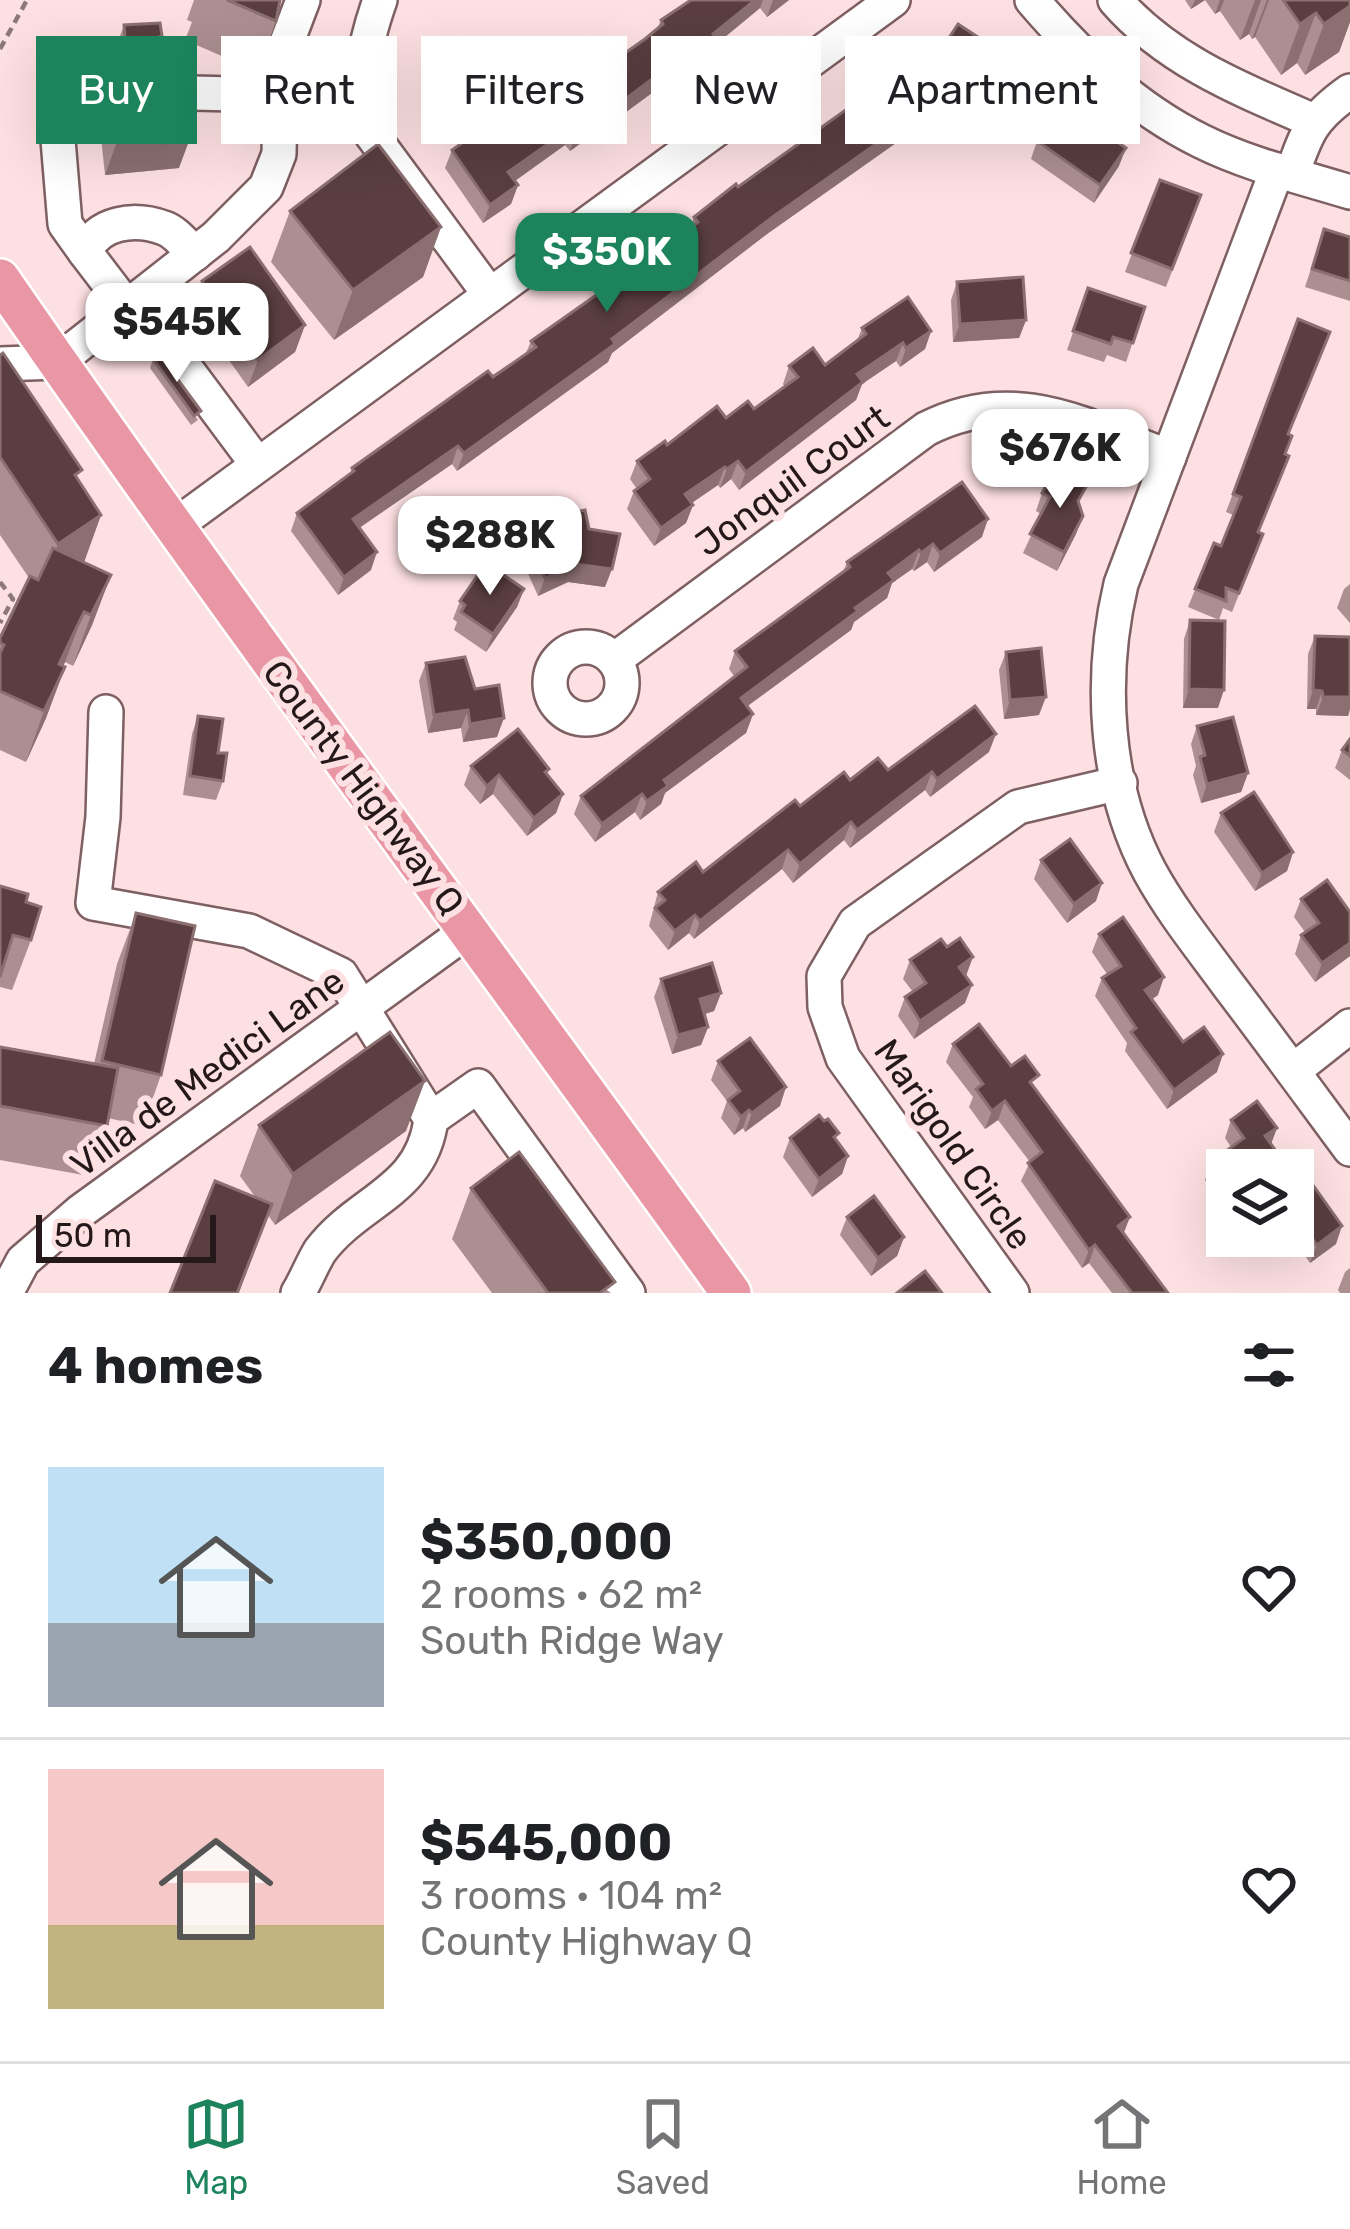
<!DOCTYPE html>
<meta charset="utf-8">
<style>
:root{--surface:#fff;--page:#f2f2f2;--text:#202124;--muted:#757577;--line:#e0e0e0;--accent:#1c835d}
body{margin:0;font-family:Rubik,sans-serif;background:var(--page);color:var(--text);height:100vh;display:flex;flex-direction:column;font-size:45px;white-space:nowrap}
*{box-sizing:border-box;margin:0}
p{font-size:39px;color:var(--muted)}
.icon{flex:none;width:66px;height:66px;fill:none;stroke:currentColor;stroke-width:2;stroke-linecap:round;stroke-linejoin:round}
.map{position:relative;height:1293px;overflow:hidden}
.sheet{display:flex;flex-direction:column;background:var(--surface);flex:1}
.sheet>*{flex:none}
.banner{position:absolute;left:36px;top:36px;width:1278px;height:108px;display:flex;gap:24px}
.controls{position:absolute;left:1206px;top:1149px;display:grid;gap:24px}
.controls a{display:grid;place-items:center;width:108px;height:108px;border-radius:0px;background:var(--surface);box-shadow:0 12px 48px #0002;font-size:60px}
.scale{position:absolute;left:36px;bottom:30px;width:180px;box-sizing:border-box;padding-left:12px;border:6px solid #25181a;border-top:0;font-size:33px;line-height:42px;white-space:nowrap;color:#25181a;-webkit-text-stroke:9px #fde0e2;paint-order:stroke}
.price{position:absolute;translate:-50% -102px;padding:0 27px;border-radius:24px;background:#fff;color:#222;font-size:39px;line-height:78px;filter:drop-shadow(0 3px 6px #0008)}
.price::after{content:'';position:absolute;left:50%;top:72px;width:36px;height:27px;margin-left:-18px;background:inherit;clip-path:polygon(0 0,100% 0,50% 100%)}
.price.selected{background:var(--accent);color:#fff}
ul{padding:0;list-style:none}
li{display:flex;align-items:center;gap:36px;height:300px;padding:0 48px}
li+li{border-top:3px solid var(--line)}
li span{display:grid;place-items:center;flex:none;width:336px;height:240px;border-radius:0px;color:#555}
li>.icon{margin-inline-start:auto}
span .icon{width:144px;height:144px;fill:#fffc;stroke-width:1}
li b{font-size:51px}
h2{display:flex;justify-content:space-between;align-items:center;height:144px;padding:0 48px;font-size:51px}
.pill{padding:0 42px;border-radius:0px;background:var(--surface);box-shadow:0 12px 48px #0002;font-size:42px;line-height:108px}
.pill.selected{background:var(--accent);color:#fff}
.tab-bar{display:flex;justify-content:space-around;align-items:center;height:168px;border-top:3px solid var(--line);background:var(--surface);font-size:33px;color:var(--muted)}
.tab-bar a{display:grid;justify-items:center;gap:6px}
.tab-bar .selected{color:var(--accent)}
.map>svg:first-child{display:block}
</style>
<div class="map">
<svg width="1350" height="1293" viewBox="0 0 1350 1293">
<rect width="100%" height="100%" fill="#fde0e2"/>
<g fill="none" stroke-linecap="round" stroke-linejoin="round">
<g stroke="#7e5f62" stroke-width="38">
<g id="minor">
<path d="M 380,0 C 363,48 356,86 372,135 L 490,295"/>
<path d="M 1032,0 C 1080,56 1134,108 1201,141 C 1247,164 1301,177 1350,192"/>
<path d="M 1115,0 C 1168,61 1242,90 1314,121"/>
<polyline points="151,92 279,95"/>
<path d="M 1277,170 L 1121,584 C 1099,677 1104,786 1150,872 C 1172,912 1202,949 1229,986 C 1270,1040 1310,1095 1350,1149"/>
<path d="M 1292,174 C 1307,131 1312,118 1350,91"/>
<polyline points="85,252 65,224 57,128 61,111 75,99 113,93"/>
<polyline points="135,300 257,464"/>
<path d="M 127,307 L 85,252 C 98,222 134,217 164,228 C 176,232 186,246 195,254"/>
<polyline points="0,364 57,362 216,237 266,187 279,154 281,58 303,0"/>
<polyline points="172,528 893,0"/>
<circle cx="586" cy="683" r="36"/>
<path d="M 614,660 L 926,429 C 1014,384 1084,425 1169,457"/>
<path d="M 106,712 L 103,817 L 93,903 L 249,931 L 341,975 L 431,1119 C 422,1192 359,1199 320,1251 C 312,1264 306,1280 298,1293"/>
<polyline points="1293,1071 1350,1026"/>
<polyline points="431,1119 478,1086 628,1293"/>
<polyline points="6,1293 23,1261 81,1211 470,929"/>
<polyline points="1012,1293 843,1058 825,1007 824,976 855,923 1018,807 1120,783"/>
</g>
</g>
<g stroke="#fff" stroke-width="44">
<path id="major" d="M 0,279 C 237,622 488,954 731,1293"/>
</g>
<g stroke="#8c787a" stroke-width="4.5" stroke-dasharray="9 6" stroke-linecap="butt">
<polyline points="0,49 27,0"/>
<polyline points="0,582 13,599 0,623"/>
</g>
<use href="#minor" stroke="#fff" stroke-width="33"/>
<use href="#major" stroke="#e996a5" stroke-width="39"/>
</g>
<g fill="#ac8f91">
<polygon points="194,0 281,0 276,21 258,72 185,40 192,22 187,20"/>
<polygon points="691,0 789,0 767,17 760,8 714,46 710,58 682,78 679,73 622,115 619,122 591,142 588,138 570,151 565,145 515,181 518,185 511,204 483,223 445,168 452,150 533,118 645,39 657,29 661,20"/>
<polygon points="1185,0 1205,0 1191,9"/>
<polygon points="1205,0 1350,0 1350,22 1339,52 1305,75 1297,63 1281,75 1255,37 1252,39 1249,34 1240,40 1220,11 1215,14"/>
<polygon points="160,23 149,70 179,168 105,175 99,118 112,83 128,81 122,74 112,72 111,61 124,25"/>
<polygon points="936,58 1022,66 1016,84 994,118 929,76"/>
<polygon points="930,119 767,234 612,353 608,362 457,471 452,464 359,528 371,570 338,595 291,531 297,513 350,474 352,468 526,353 531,341 598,294 605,276 653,252 665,249 690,228 694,217 738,187"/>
<polygon points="1037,141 1119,166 1094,203 1031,159"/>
<polygon points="1160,180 1201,195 1166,287 1125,272"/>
<polygon points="290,211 441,227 423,277 334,340 271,262"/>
<polygon points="1324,229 1350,237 1350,301 1305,287"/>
<polygon points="202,281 305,325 295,352 248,387 192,308"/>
<polygon points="957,282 1026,320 1019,338 953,342 951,300"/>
<polygon points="1088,288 1145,307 1126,362 1107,355 1104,362 1067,350"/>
<polygon points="1298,319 1289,434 1286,455 1258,532 1263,534 1232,612 1223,608 1219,620 1188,607 1214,543 1221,546 1233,515 1226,512"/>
<polygon points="862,328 931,331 925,349 900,367 896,361 862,384 856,400 739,490 731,479 720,488 718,485 692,503 693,505 686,523 654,546 627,509 634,491 637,489 630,479 637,461 726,418 754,409 785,387 783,384 789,366 825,365 857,341"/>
<polygon points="0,355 101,515 84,562 111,575 92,625 73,666 65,662 63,666 65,667 46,718 26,762 0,750 0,638 29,578 0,535"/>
<polygon points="153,359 198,420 191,425 150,368"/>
<polygon points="962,482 982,537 934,572 927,562 914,571 912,569 892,583 887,598 854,622 851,630 747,706 753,714 746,733 665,793 661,804 640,820 635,812 595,842 574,814 581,796 734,676 729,669 735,651 843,572 847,562"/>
<polygon points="1042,493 1079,504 1076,534 1057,571 1023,553 1041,514 1036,511"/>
<polygon points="551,517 605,587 568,582 538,596 522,560 529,541 545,536"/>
<polygon points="1350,584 1350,623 1337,608 1344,589"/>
<polygon points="524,589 517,607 486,652 454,630 457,622 453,619 460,601"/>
<polygon points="1190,620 1218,708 1183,708 1184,639"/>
<polygon points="1315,636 1350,637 1350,709 1348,716 1316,715 1316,709 1307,709 1308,654"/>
<polygon points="1006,652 1039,715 1004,719 999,670"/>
<polygon points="426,663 475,689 497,737 463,742 461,728 428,733 419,681"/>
<polygon points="198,716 218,753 223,781 216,800 183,795 192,734"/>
<polygon points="1197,726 1248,773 1241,792 1201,803 1193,775 1196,766 1191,744"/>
<polygon points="1350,739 1350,780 1335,768 1342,750"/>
<polygon points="989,752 930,797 925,790 850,848 844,840 793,883 782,869 694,939 689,933 668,950 649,926 658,892 703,872 800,806 850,780 888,770"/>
<polygon points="471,766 549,769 547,775 563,794 556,813 527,836 493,794 480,804 464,785"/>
<polygon points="1221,813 1293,852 1287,871 1255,891 1214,832"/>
<polygon points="1041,860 1096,901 1067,923 1034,879"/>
<polygon points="0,886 26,902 31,940 12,990 0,987"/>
<polygon points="1301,899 1350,912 1350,956 1315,982 1295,954 1301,935 1305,932 1294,917"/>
<polygon points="136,913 161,1075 143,1126 108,1118 89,1176 0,1160 0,1047 94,1064 117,964"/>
<polygon points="1099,934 1158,995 1152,999 1183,1042 1217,1072 1167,1109 1125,1051 1127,1043 1095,996 1102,978 1107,974 1092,952"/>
<polygon points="910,960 966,976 965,1003 914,1039 898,1016 905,997 913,992 903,979"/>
<polygon points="661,979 721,993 714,1011 704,1014 708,1027 701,1045 672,1054 654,997"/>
<polygon points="953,1044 1011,1066 1035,1088 1124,1234 1168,1293 1112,1293 1089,1263 1082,1268 1021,1181 1030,1162 998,1120 985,1129 969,1107 973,1097 946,1062"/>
<polygon points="718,1061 780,1106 745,1132 743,1128 734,1135 721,1118 727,1101 711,1080"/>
<polygon points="1231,1120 1277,1128 1271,1144 1290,1170 1227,1170 1227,1207 1225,1208 1205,1180 1211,1162 1231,1147 1225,1138"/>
<polygon points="259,1125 406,1131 275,1225 268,1215 239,1293 170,1293 256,1198 240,1176"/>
<polygon points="790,1138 837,1140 848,1156 842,1174 812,1197 783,1157"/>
<polygon points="1293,1174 1336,1244 1310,1263 1291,1236 1293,1236"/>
<polygon points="471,1188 611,1293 492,1293 452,1239"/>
<polygon points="847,1217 904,1237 897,1256 871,1276 840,1235"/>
<polygon points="1350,1268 1350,1293 1340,1293 1338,1290 1345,1272"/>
</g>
<g fill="#8b6f71">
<polygon points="755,0 763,0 760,8 714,46 710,58 682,78 689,59 713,34"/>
<polygon points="773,0 789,0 767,17"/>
<polygon points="1195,0 1205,0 1191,9"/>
<polygon points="1220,0 1224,0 1220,11 1215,14"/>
<polygon points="1255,0 1261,0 1249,34 1240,40"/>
<polygon points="1267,0 1269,0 1255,37 1252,39"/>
<polygon points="1350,6 1350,22 1339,52 1305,75 1324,24"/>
<polygon points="1316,13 1297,63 1281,75 1300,24"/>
<polygon points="162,36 149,72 132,85 145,50 153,39"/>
<polygon points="685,54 679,73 622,115 619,122 591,142 597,124 624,100"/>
<polygon points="1022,66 1016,84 994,118 1000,100"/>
<polygon points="937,101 930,119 767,234 612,353 608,362 457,471 464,453 774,216"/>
<polygon points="595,120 588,138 570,151 576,133"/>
<polygon points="572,127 565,145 502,190 508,172"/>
<polygon points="192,133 179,168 105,175 118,139"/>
<polygon points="1126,148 1119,166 1094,203 1100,185"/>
<polygon points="518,185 511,204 483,223 490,205"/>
<polygon points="441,227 423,277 334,340 353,290"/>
<polygon points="1026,320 1019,338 953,342 960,324"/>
<polygon points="305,325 295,352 248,387 258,360"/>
<polygon points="931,331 925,349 900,367 906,348"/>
<polygon points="903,343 896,361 862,384 856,400 739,490 746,472 857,374"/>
<polygon points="458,446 452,464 346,537 353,519"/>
<polygon points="738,461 731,479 720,488 727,469"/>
<polygon points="725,467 718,485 678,512 685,494"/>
<polygon points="693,505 686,523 654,546 661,528"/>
<polygon points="101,515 83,565 39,594 58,544"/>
<polygon points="1083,516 1076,534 1057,571 1064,552"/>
<polygon points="988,519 982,537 934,572 940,553"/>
<polygon points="933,544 927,562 914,571 921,553"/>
<polygon points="919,550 912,569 892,583 887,598 854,622 851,630 734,716 741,698 855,608 888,573"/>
<polygon points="377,552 371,570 338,595 344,577"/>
<polygon points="575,564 612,569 605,587 568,582 538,596 545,578"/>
<polygon points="111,575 92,625 73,666 91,615"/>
<polygon points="524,589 517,607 486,652 493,634"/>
<polygon points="84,612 65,662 41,715 59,664"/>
<polygon points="65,667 46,718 26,762 44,711"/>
<polygon points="1189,689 1224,690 1218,708 1183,708"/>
<polygon points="1313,690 1322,691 1316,709 1307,709"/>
<polygon points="1046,697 1039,715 1004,719 1010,700"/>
<polygon points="1323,697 1350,697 1350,709 1348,716 1316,715"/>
<polygon points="468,710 461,728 428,733 434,715"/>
<polygon points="753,714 746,733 665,793 661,804 640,820 647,801 664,780"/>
<polygon points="504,718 497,737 463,742 470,724"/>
<polygon points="996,734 989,752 930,797 937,779"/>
<polygon points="932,772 925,790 850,848 857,830"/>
<polygon points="1248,773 1241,792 1201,803 1207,784"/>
<polygon points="499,775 493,794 480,804 487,786"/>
<polygon points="563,794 556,813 527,836 534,818"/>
<polygon points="642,794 635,812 595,842 602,824"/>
<polygon points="851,822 844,840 793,883 800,864"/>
<polygon points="788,850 782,869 694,939 700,921"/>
<polygon points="1293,852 1287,871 1255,891 1262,873"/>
<polygon points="1102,883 1096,901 1067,923 1074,904"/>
<polygon points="695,915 689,933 668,950 675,931"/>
<polygon points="1350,943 1350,956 1315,982 1322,963"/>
<polygon points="973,957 966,976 959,967"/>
<polygon points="1164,977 1158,995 1138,1009 1145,990"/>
<polygon points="972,985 965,1003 914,1039 920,1021"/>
<polygon points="721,993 714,1011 693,1018 700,999"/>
<polygon points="708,1027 701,1045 672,1054 678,1035"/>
<polygon points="1223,1054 1217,1072 1167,1109 1174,1090"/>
<polygon points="425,1081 406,1131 275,1225 293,1174"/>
<polygon points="786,1087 780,1106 745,1132 752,1113"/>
<polygon points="1005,1101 998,1120 985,1129 992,1111"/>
<polygon points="749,1110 743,1128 734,1135 741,1117"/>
<polygon points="1277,1128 1270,1146 1265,1136"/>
<polygon points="848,1156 842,1174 812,1197 819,1179"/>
<polygon points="1130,1217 1123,1235 1118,1226"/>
<polygon points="1342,1226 1336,1244 1310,1263 1317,1245"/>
<polygon points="904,1237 897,1256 871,1276 878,1258"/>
<polygon points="1095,1245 1089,1263 1082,1268 1089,1250"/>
</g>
<g fill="#5a3e40" stroke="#8b6f71" stroke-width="3">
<polygon points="227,0 280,0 276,21"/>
<polygon points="691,0 755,0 713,34 717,39 689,59 685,54 624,100 626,103 597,124 595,120 576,133 572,127 508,172 518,185 490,205 452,150 521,101 533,118 645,39 663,24 661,20"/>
<polygon points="1283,0 1350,0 1350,6 1324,24 1316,13 1300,24"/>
<polygon points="160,23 162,36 153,39 145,50 134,39 125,37 124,25"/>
<polygon points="958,24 1022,66 1000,100 936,58"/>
<polygon points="910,64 937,101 774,216 612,339 615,344 464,453 458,446 353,519 377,552 344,577 297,513 354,471 352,468 488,371 493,377 536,347 531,341 602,291 600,288 609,282 605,276 648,245 653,252 663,245 665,249 698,222 694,217 736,184 738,187"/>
<polygon points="145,66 154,75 166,78 167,88 171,78 188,78 192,133 118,139 112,83 128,81"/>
<polygon points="1063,105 1126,148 1100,185 1037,141"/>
<polygon points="378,144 441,227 353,290 290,211"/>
<polygon points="1160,180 1201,195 1172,269 1131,253"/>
<polygon points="1324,229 1350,237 1350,281 1312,269"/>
<polygon points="250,247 305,325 258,360 202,281"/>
<polygon points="1023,277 1026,320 960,324 957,282"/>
<polygon points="1088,288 1145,307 1133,343 1113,337 1111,344 1073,331"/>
<polygon points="908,297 931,331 906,348 903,343 857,374 863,382 746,472 738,461 727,469 725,467 685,494 693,505 661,528 634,491 650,479 637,461 665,441 667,445 717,406 726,418 748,401 754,409 798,377 789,366 813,348 825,365 866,334 862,328"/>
<polygon points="1298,319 1330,332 1288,434 1292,436 1285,454 1289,456 1258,532 1263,534 1239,593 1226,588 1226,601 1195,589 1214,543 1221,546 1241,497 1233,494"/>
<polygon points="3,353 82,470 75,475 101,515 58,544 0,457 0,355"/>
<polygon points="159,354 201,411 194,416 153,359"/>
<polygon points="1056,468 1087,485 1078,501 1083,516 1064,552 1030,534 1050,497 1042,493"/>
<polygon points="962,482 988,519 940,553 933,544 921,553 919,550 888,573 894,580 855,608 858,611 741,698 753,714 664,780 668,786 647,801 642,794 602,824 581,796 747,667 735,651 850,567 847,562"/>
<polygon points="585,510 589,529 620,534 612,569 575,564 545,578 529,541 552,534 551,517"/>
<polygon points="53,548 111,575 91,615 84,612 59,664 65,667 44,711 0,691 0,653 4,645 0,643 0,638 30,576 38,580"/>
<polygon points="486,563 524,589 493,634 461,612 465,605 460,601"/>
<polygon points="1190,620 1225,621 1224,690 1189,689"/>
<polygon points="1315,636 1350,637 1350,697 1323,697 1322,691 1313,690"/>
<polygon points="1041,648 1046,697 1010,700 1006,652"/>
<polygon points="465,657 475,689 499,685 504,718 470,724 468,710 434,715 426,663"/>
<polygon points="975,706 996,734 937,779 932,772 857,830 851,822 800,864 788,850 700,921 695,915 675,931 655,908 665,900 658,892 696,862 703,872 795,800 800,806 844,772 850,780 878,758 888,770"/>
<polygon points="198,716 223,719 218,753 227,753 223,781 190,776"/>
<polygon points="1233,717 1248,773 1207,784 1200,757 1205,755 1197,726"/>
<polygon points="518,729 549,769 545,772 563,794 534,818 499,775 487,786 471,766"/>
<polygon points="1350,739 1350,756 1342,750"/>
<polygon points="1254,792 1293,852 1262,873 1221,813"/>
<polygon points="1070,839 1102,883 1074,904 1041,860"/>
<polygon points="1327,880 1350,912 1350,943 1322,963 1301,935 1319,923 1301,899"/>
<polygon points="0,886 28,894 26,902 41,907 31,940 13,935 0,977"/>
<polygon points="136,913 195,926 161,1075 102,1061"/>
<polygon points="1123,917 1164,977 1145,990 1183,1042 1204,1027 1223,1054 1174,1090 1131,1032 1136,1028 1102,978 1121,966 1099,934"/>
<polygon points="960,938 973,957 959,967 972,985 920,1021 905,997 926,983 910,960 941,939 947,947"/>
<polygon points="712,963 721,993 700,999 708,1027 678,1035 661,979"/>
<polygon points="979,1024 1011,1066 1025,1056 1039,1075 1030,1082 1130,1217 1118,1226 1168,1293 1132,1293 1095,1245 1089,1250 1028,1163 1042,1152 1005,1101 992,1111 976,1089 983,1084 953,1044"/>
<polygon points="390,1032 425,1081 293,1174 259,1125"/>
<polygon points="750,1038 786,1087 752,1113 749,1110 741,1117 728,1100 740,1091 718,1061"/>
<polygon points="0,1047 118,1068 107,1126 0,1106"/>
<polygon points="1257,1101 1277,1128 1265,1136 1290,1170 1264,1170 1262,1168 1259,1170 1227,1170 1227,1183 1211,1162 1244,1138 1231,1120"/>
<polygon points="819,1115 824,1121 828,1119 839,1133 834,1137 848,1156 819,1179 790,1138"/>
<polygon points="519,1152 615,1282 600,1293 548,1293 471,1188"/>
<polygon points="1293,1174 1300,1184 1308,1178 1342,1226 1317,1245 1293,1211"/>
<polygon points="215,1181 272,1204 237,1293 170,1293"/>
<polygon points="874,1196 904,1237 878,1258 847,1217"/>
<polygon points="925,1271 942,1293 897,1293"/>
</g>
<g text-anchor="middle" stroke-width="12" stroke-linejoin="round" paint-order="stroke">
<g font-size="36" fill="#25181a" stroke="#fde0e2">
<text transform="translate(792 480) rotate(-36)" y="13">Jonquil Court</text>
<text transform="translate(364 787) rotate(53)" y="13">County Highway Q</text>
<text transform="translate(207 1072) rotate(-36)" y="13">Villa de Medici Lane</text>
<text transform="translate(954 1144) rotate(55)" y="13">Marigold Circle</text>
</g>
</g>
</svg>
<div class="controls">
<a><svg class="icon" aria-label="layers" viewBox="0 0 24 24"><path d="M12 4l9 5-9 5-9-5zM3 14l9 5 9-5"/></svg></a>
</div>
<div class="scale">50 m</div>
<b class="price selected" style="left:607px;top:315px">$350K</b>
<b class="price" style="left:177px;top:385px">$545K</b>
<b class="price" style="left:1060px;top:511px">$676K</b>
<b class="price" style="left:490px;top:598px">$288K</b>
<div class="banner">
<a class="pill selected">Buy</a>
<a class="pill">Rent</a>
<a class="pill">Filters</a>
<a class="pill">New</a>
<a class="pill">Apartment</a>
</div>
</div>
<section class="sheet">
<h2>4 homes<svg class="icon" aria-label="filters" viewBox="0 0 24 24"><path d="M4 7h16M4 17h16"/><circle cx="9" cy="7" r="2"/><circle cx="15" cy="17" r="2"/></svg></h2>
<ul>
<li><span style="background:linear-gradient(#bfe0f5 65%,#9aa5b1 0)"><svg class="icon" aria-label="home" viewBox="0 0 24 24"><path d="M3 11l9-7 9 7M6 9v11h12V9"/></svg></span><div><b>$350,000</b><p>2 rooms · 62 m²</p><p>South Ridge Way</p></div><svg class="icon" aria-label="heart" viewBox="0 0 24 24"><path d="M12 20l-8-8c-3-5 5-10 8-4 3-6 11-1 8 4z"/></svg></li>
<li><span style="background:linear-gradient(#f6c9c9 65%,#c2b280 0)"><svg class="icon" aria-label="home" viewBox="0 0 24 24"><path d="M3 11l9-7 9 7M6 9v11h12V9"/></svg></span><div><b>$545,000</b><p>3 rooms · 104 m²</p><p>County Highway Q</p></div><svg class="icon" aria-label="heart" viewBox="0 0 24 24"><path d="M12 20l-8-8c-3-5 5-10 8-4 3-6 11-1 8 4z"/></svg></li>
</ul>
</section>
<nav class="tab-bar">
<a class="selected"><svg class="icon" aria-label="map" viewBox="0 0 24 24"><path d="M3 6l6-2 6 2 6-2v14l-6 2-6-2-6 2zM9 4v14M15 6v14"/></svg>Map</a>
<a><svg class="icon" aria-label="saved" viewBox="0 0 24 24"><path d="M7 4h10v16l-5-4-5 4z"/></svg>Saved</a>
<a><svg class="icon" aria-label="home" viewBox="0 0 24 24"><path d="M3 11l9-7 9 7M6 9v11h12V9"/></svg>Home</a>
</nav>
